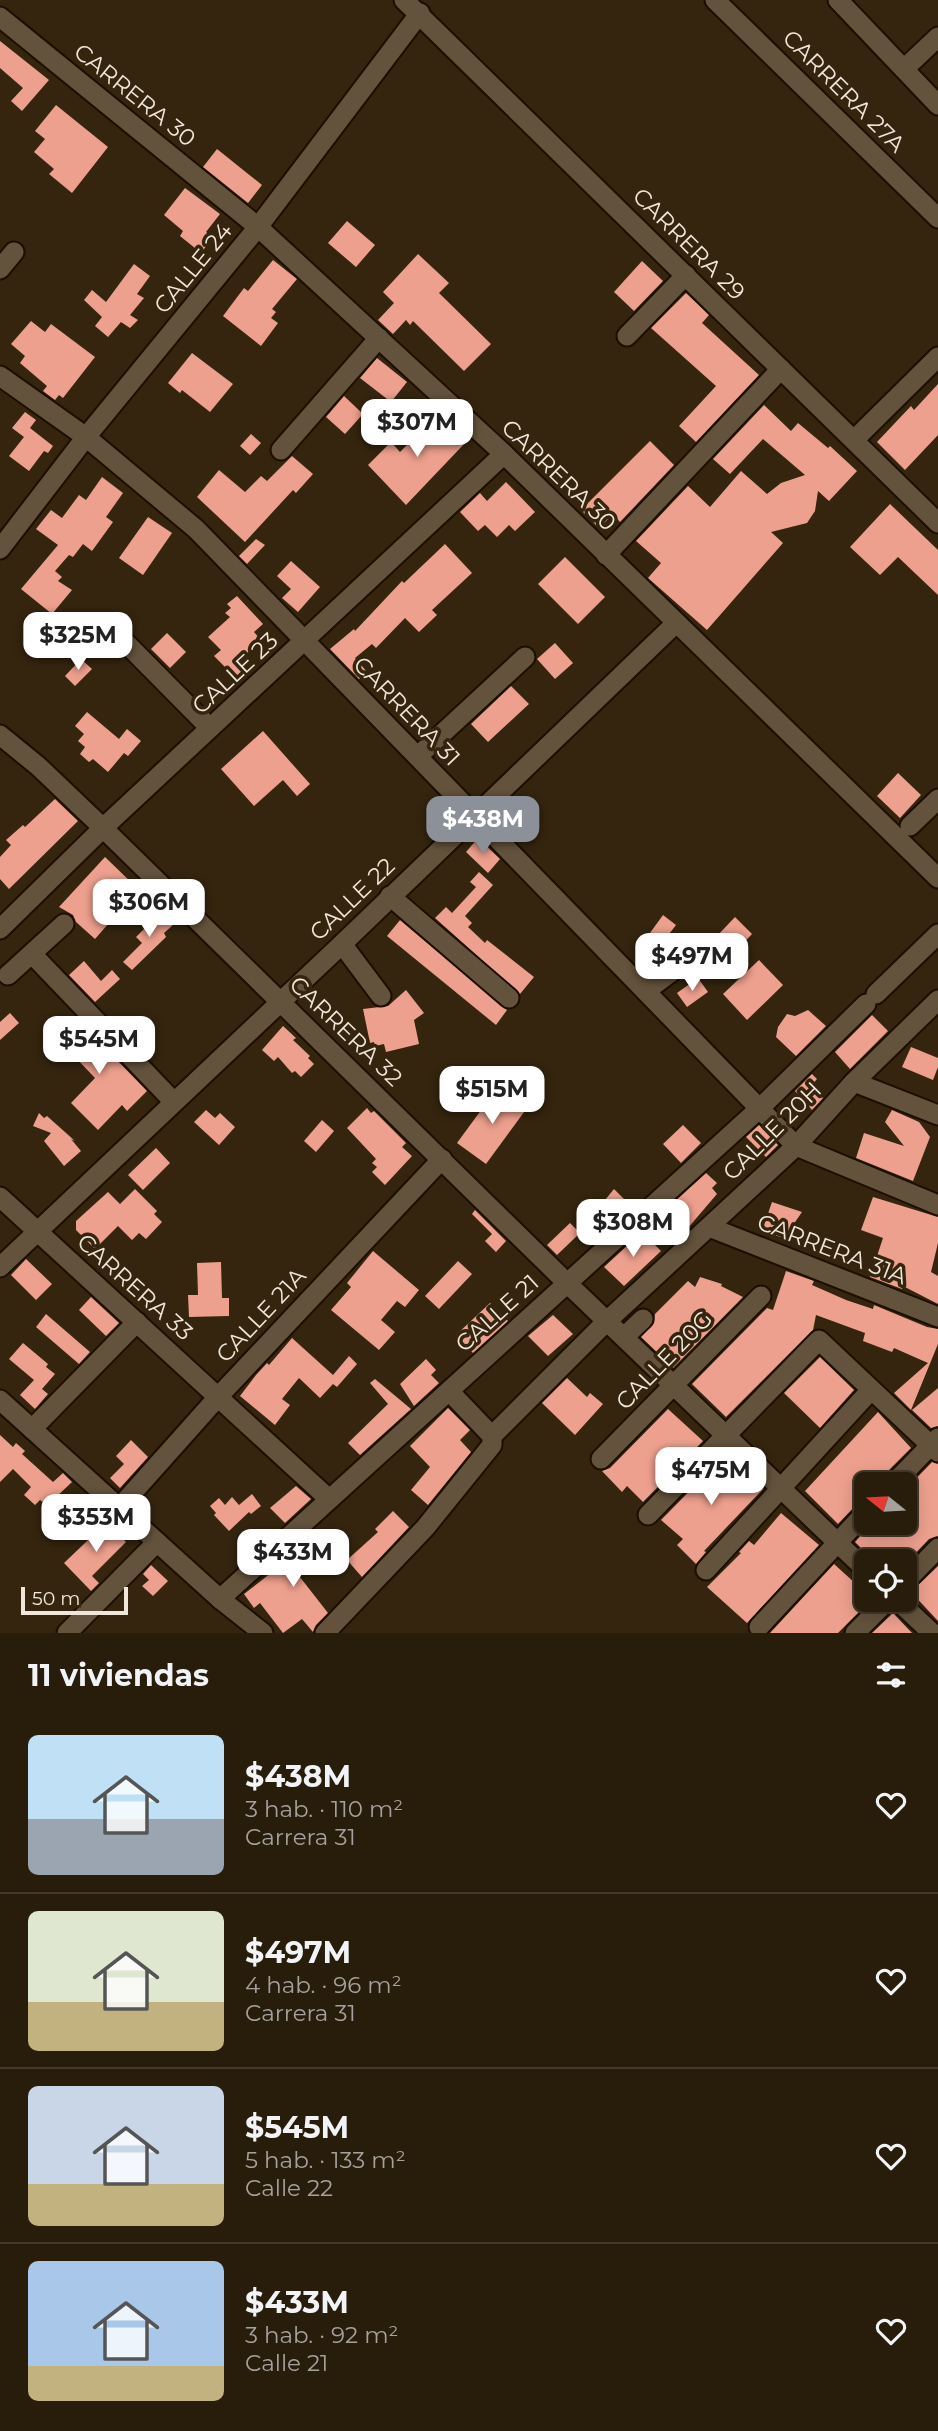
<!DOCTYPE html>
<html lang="es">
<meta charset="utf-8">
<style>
:root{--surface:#281c0b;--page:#302514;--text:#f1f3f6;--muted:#a5a19d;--line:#443a2c;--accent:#8c9099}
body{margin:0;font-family:Montserrat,sans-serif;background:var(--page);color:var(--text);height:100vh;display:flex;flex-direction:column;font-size:26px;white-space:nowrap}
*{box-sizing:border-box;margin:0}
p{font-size:23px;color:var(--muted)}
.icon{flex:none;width:38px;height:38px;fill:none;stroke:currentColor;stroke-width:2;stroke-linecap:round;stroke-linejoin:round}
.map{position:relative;height:1633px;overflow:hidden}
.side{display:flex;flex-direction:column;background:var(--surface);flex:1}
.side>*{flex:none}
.needle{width:46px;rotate:288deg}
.fabs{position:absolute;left:854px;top:1472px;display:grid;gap:14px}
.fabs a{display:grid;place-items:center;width:63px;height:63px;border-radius:10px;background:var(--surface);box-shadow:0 4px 18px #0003,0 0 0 2px var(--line);font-size:35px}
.scale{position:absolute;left:21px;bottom:18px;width:107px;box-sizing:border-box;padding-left:7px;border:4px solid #f0e6d9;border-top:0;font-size:19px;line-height:24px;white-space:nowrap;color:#f0e6d9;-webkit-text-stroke:5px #35250f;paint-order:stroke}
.price{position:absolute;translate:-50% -60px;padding:0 16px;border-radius:14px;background:#fff;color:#222;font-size:23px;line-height:46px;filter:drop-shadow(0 2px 4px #0008)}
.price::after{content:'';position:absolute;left:50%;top:42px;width:21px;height:16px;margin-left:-10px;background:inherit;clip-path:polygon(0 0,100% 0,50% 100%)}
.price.current{background:var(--accent);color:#fff}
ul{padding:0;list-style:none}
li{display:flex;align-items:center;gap:21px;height:175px;padding:0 28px}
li+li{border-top:2px solid var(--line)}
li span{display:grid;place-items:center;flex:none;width:196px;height:140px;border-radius:10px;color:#555}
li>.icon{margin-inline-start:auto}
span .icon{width:84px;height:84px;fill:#fffc;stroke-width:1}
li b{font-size:30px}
h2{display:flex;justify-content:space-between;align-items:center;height:84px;padding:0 28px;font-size:30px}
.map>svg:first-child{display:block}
</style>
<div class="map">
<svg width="938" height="1633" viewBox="0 0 938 1633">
<rect width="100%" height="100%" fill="#35250f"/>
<g fill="#eea08e">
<polygon points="0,41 49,80 22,111 11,101 23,88 0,68"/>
<polygon points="56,105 108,147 72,193 49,174 54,169 34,152 45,139 35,131"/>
<polygon points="217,149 262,185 248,203 203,167"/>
<polygon points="185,188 220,214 206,232 213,237 201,253 180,236 183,231 164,215"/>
<polygon points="347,221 375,245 356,267 328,243"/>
<polygon points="418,254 449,283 439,293 491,344 464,371 413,321 410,325 406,320 393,334 378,320 394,303 383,292"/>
<polygon points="273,260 297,279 272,309 276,312 271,318 278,323 261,346 223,316 244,288 248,291"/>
<polygon points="642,261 663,281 634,311 614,292"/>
<polygon points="134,264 150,276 137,294 144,298 130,315 138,320 130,328 121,322 108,337 95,326 102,317 84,300 92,290 106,302"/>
<polygon points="686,293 709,315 702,323 759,375 696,442 679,426 716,386 651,328"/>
<polygon points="31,321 45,332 51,324 95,357 63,398 59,395 55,400 43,391 47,386 20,363 25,356 11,344"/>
<polygon points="192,353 233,384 210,412 182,390 180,393 168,383"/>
<polygon points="377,358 407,382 391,402 360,378"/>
<polygon points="938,384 938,435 905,470 877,442 911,406 914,410"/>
<polygon points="344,396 363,414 345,434 326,417"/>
<polygon points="764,405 791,431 798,423 828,448 830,446 857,471 829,501 818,491 815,511 807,523 771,532 783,543 707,630 648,578 661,563 636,541 688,486 710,507 741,471 767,494 781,483 805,475 763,439 730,474 713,459"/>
<polygon points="25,412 36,420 30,428 53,446 48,453 44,451 29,471 9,456 24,437 12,428"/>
<polygon points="438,414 466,442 406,505 368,465 391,442 400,452"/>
<polygon points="251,434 261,443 250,455 240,446"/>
<polygon points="650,441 674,465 620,522 613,514 599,528 581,510"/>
<polygon points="292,456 313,474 296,493 293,490 245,542 197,497 219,470 245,492 261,476 267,481"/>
<polygon points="102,477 123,493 106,517 113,522 92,551 83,544 73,557 69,555 55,571 62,577 58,581 72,590 52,614 21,589 58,545 36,529 51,510 62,518 79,495 86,500"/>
<polygon points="506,482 535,512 515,531 509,525 497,537 485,525 478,531 460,512 480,493 487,501"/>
<polygon points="890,504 938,550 938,595 898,557 880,575 850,547"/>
<polygon points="148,517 172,533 143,575 119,558"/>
<polygon points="256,539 265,545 247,564 239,556"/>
<polygon points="445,544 472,573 432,610 437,615 419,632 405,618 376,648 372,644 355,658 367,672 359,679 330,649 354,629 355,631 402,581 404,583"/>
<polygon points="565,557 605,597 578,624 538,584"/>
<polygon points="291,561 320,587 298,612 282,598 291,589 277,576"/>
<polygon points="237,596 263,624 254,632 261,640 240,660 247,667 236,678 214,656 221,650 208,637 230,617 225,613 231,608 227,604"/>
<polygon points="44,619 58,630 48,642 35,630"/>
<polygon points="167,633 186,652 170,668 151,649"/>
<polygon points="555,643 573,663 555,679 537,659"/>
<polygon points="81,659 92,669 75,686 65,676"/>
<polygon points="511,686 529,704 488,742 471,724"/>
<polygon points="87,712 119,739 127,729 141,741 128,756 124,753 108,772 93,759 89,762 80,754 85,747 78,741 84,734 75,726"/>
<polygon points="263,731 310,784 297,796 283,780 254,806 221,769"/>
<polygon points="898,773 921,795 900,818 877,796"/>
<polygon points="55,799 78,821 9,889 0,879 0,857 11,845 6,840 23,825 25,827"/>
<polygon points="478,838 500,859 488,873 466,852"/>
<polygon points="105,857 135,886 103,919 109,923 95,939 76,922 73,915 59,907"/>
<polygon points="479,872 493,885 465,916 472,923 468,927 485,943 487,940 534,977 520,994 435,918 446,907 452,913 476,887 470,882"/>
<polygon points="157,910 173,925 164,933 166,937 132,970 123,962 142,943 136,937 149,924 146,921"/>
<polygon points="663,915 676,925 663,942 650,933"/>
<polygon points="735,917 752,934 734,953 717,936"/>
<polygon points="400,920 507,1010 496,1025 387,936"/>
<polygon points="759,960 783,985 747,1020 723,994"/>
<polygon points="84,961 101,981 112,970 120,979 95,1002 69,975"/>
<polygon points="698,978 708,992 687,1007 677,993"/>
<polygon points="406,990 424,1013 414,1020 419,1044 386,1052 384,1044 375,1046 374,1042 370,1043 363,1009 388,1006"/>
<polygon points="808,1010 826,1026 796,1056 776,1037 778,1027 787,1014 795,1016"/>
<polygon points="10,1013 19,1023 0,1040 0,1022"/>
<polygon points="872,1015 888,1031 850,1069 835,1052"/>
<polygon points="74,1016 147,1091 127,1111 122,1105 98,1130 71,1103 95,1078 55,1036"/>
<polygon points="283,1026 296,1038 293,1040 310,1056 308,1058 314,1064 301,1077 295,1071 292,1073 278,1057 274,1061 262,1050"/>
<polygon points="911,1047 938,1058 938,1067 933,1080 902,1067"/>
<polygon points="812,1074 817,1079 811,1086 823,1098 812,1110 795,1091"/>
<polygon points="498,1087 527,1108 486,1164 457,1143"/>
<polygon points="367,1108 371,1113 374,1111 406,1143 402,1147 412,1156 385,1185 372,1172 377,1167 372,1163 376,1159 347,1128"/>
<polygon points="206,1110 215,1118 220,1113 235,1127 219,1145 194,1122"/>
<polygon points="892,1110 919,1122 930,1137 913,1181 856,1158 864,1133 904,1146 885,1122"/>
<polygon points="39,1113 44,1118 47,1116 75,1141 71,1139 81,1151 64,1166 44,1141 51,1133 33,1126"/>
<polygon points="322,1120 334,1131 316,1152 304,1141"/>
<polygon points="683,1125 701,1143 681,1163 663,1144"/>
<polygon points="759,1125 778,1145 766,1157 746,1137"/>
<polygon points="156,1148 170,1163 143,1190 128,1175"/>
<polygon points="706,1173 717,1183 712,1188 717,1194 681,1236 661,1214"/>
<polygon points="135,1189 157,1211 154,1214 162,1222 146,1239 139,1233 132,1240 118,1226 95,1249 76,1230 76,1221 108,1192 120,1204"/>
<polygon points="614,1189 632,1207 612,1226 597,1210"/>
<polygon points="873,1197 938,1217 938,1243 931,1272 938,1276 938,1304 903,1286 902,1289 870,1277 883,1238 861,1230"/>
<polygon points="772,1202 802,1212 784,1238 762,1231"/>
<polygon points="475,1210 506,1241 496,1252 485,1241 492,1234 472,1214"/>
<polygon points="570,1223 580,1233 557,1255 547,1245"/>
<polygon points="642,1232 661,1251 624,1286 604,1267"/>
<polygon points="373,1251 419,1290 405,1307 397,1301 381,1320 395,1332 379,1350 331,1310 351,1287 347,1283"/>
<polygon points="26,1259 52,1284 36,1300 11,1275"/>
<polygon points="458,1261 472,1274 439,1309 425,1296"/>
<polygon points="221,1262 222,1298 229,1298 229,1316 189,1317 188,1295 198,1295 197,1263"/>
<polygon points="786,1271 814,1281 812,1285 846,1300 873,1309 874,1305 927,1327 938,1329 938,1344 911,1410 894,1393 928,1363 894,1348 892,1352 863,1341 865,1333 816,1315 813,1330 726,1417 692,1384 767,1308 773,1310"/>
<polygon points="700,1277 722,1284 721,1286 743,1297 673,1368 665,1351 661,1356 641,1337 654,1323 655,1314 688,1281 695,1287"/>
<polygon points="91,1297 119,1323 106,1336 79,1310"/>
<polygon points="490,1303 508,1321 473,1353 456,1335"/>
<polygon points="46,1314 90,1352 79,1364 36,1327"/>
<polygon points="553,1315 573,1334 548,1356 528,1336"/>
<polygon points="292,1338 333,1375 349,1356 357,1364 337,1387 333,1384 320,1398 299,1378 282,1399 290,1405 275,1425 240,1396 256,1375 267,1363 269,1365"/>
<polygon points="23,1343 48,1364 46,1367 55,1374 42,1389 48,1394 35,1409 20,1395 34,1380 9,1359"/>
<polygon points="820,1357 854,1390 820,1428 784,1393"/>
<polygon points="426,1359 436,1370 431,1375 439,1383 414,1406 400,1384"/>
<polygon points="567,1378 587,1397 590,1393 603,1404 575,1435 542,1403"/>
<polygon points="375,1379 411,1409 360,1455 348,1443 388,1404 370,1383"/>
<polygon points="938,1388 938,1426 931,1428 912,1410"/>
<polygon points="448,1408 470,1430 460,1440 471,1452 428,1505 411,1490 430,1467 410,1446"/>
<polygon points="668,1409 703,1441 643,1502 627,1486 622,1492 602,1471 610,1468"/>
<polygon points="878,1412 911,1448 884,1475 881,1484 866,1484 866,1500 857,1504 838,1524 805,1491"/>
<polygon points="0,1435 13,1447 16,1443 25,1451 22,1454 53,1482 63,1473 72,1482 52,1501 50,1498 45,1504 40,1500 35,1505 24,1495 31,1487 13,1469 0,1482"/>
<polygon points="131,1440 148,1457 120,1488 110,1478 124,1464 116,1456"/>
<polygon points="724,1456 763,1489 704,1551 706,1552 696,1564 677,1545 683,1539 661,1520"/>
<polygon points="932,1462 938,1464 938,1536 929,1539 908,1561 879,1561 874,1556 871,1558 855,1542 873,1522 905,1522 905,1490"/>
<polygon points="296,1486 311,1499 285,1523 270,1508"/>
<polygon points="252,1494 261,1506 251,1514 249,1512 229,1531 214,1515 216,1513 210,1506 219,1498 225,1505 232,1497 239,1505"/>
<polygon points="393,1511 409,1527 362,1577 347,1560 378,1532 375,1529"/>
<polygon points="781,1513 819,1545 747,1623 707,1587 741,1553 739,1552 749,1541 754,1545"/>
<polygon points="107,1522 115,1530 120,1525 130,1534 124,1540 126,1542 92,1576 99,1583 91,1591 64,1563"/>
<polygon points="326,1530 344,1551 335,1558 325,1547 296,1572 328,1613 316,1625 313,1632 302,1619 283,1633 260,1603 254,1608 244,1594"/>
<polygon points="834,1564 866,1593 866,1600 871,1600 838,1633 770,1633"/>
<polygon points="151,1565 168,1581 153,1596 142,1586 149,1580 143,1574"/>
<polygon points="938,1566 938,1621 911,1592"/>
<polygon points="893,1613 912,1633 872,1633"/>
</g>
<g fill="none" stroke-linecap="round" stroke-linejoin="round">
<g stroke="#1c0e00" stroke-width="23">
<g id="minor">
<polyline points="404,0 938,523"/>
<polyline points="715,0 938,218"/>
<polyline points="838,0 938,105"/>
<polyline points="0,17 258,227 504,454 938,878"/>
<polyline points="904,69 938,37"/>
<polyline points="0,269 14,252"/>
<polyline points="627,336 686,275"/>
<polyline points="0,376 86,437 196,529 796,1146 938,1205"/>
<polyline points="854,440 938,357"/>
<polyline points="281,450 379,338"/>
<polyline points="0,549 86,437 258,227 420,13"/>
<polyline points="606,555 781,369"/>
<polyline points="115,632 210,728"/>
<polyline points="0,735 38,766 103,828 567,1283 866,1570"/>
<polyline points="418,756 525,657"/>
<polyline points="910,826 938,799"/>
<polyline points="390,896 509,998"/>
<polyline points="0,929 103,828 504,454"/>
<polyline points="342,944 381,996"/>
<polyline points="32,954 173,1101"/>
<polyline points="8,975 64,924"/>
<polyline points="646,991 678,967 714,952"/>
<polyline points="876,994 938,934"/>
<polyline points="854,1082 938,1115"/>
<polyline points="0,1197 329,1499"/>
<polyline points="709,1227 938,1317"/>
<polyline points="0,1267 342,944 675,624"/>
<polyline points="624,1337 643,1319"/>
<polyline points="0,1400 220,1599 263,1633"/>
<polyline points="32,1429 137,1322"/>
<polyline points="492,1436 607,1321 796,1146 854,1082 938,1000"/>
<polyline points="601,1459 761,1296"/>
<polyline points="893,1484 938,1438"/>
<polyline points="119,1508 218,1397 442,1159"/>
<polyline points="648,1515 819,1340 938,1452"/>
<polyline points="706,1570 870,1391"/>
<polyline points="905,1582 938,1548"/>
<polyline points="220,1599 760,1108 866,1004"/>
<polyline points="897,1600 932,1633"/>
<polyline points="759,1627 866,1512"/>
<polyline points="67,1633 157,1542"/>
<polyline points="325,1633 425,1528 492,1445 492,1436 449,1391"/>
<polyline points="855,1633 888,1600"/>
</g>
</g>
<use href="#minor" stroke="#64533c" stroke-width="19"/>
</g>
<g text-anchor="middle" stroke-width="7" stroke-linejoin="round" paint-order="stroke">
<g font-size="23" fill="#f0e6d9" stroke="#35250f">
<text transform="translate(844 91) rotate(45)" y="8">CARRERA 27A</text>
<text transform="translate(135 95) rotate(39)" y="8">CARRERA 30</text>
<text transform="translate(689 244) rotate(45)" y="8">CARRERA 29</text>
<text transform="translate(193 268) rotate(-51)" y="8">CALLE 24</text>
<text transform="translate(559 475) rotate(44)" y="8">CARRERA 30</text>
<text transform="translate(235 673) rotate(-43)" y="8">CALLE 23</text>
<text transform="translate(407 711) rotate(46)" y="8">CARRERA 31</text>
<text transform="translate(352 899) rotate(-44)" y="8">CALLE 22</text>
<text transform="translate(346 1031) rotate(44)" y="8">CARRERA 32</text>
<text transform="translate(772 1131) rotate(-45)" y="8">CALLE 20H</text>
<text transform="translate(832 1249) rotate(21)" y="8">CARRERA 31A</text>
<text transform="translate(135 1287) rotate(42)" y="8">CARRERA 33</text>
<text transform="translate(497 1313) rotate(-42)" y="8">CALLE 21</text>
<text transform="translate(261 1315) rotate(-47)" y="8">CALLE 21A</text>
<text transform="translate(664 1360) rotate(-46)" y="8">CALLE 20G</text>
</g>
</g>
</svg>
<div class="fabs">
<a><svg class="needle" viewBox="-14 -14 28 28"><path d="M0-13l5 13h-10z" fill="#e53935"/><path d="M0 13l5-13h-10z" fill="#a5a19d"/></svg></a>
<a><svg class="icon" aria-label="locate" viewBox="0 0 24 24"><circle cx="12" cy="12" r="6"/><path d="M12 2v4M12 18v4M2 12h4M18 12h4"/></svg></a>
</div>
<div class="scale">50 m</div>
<b class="price" style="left:417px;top:459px">$307M</b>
<b class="price" style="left:78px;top:672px">$325M</b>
<b class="price current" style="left:483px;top:856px">$438M</b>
<b class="price" style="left:149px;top:939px">$306M</b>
<b class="price" style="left:692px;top:993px">$497M</b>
<b class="price" style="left:99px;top:1076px">$545M</b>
<b class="price" style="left:492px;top:1126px">$515M</b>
<b class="price" style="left:633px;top:1259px">$308M</b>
<b class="price" style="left:711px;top:1507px">$475M</b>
<b class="price" style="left:96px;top:1554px">$353M</b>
<b class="price" style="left:293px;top:1589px">$433M</b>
</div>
<section class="side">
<h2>11 viviendas<svg class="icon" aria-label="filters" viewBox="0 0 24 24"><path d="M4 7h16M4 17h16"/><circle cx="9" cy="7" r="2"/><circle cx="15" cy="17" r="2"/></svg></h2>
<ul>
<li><span style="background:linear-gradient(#bfe0f5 60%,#9aa5b1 0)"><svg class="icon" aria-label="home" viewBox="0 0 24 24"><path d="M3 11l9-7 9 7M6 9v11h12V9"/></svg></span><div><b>$438M</b><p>3 hab. · 110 m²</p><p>Carrera 31</p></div><svg class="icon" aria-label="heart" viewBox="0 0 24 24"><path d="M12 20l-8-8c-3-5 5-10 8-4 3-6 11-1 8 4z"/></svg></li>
<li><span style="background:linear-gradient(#dfe7d0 65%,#c2b280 0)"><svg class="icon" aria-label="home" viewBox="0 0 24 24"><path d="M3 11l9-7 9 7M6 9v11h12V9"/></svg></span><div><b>$497M</b><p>4 hab. · 96 m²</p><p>Carrera 31</p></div><svg class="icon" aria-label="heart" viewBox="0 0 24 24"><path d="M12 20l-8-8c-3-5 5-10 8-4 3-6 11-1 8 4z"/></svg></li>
<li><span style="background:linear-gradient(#c9d6e8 70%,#c2b280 0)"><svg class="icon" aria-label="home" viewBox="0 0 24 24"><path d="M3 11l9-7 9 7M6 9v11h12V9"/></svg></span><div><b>$545M</b><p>5 hab. · 133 m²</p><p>Calle 22</p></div><svg class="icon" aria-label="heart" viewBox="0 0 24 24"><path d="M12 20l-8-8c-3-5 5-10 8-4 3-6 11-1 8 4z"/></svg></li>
<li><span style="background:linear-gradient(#a9c7e8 75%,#c2b280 0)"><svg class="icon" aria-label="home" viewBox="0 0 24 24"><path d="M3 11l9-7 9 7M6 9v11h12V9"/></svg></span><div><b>$433M</b><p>3 hab. · 92 m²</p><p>Calle 21</p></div><svg class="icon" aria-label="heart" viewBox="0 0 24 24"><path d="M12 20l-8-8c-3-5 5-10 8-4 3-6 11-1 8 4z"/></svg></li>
</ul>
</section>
